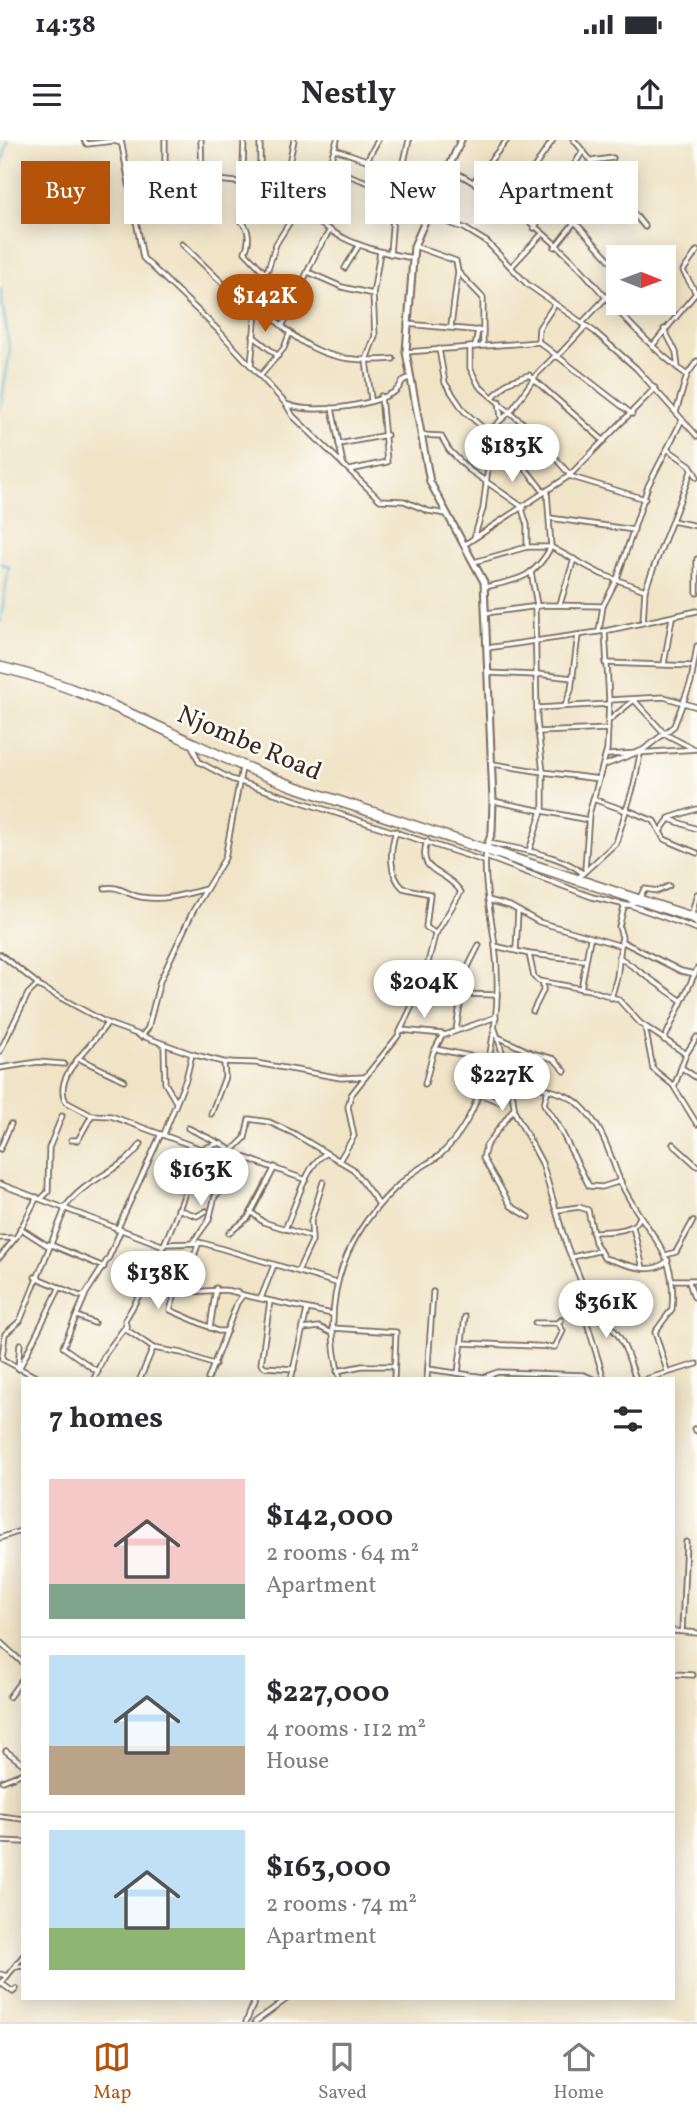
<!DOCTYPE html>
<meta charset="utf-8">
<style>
:root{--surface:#fff;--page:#f2f2f3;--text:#2b2b33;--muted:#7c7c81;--line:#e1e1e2;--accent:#b45309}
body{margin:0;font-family:Vollkorn,serif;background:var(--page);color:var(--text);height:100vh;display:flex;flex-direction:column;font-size:26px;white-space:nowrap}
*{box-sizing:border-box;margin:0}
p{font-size:23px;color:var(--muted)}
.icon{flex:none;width:38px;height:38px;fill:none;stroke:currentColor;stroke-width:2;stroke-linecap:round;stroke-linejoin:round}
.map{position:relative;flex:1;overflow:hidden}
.details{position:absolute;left:21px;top:1237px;width:654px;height:623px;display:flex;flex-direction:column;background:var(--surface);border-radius:0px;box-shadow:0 4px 18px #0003}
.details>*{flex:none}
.banner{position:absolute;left:21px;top:21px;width:656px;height:63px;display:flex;gap:14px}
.needle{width:46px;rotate:91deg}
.tools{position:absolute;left:606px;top:105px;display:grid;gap:14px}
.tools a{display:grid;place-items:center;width:70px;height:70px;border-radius:0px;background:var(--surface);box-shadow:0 4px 18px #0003;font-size:35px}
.price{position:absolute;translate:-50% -60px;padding:0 16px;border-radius:24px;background:#fff;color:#222;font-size:23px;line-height:46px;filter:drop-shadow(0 2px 4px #0008)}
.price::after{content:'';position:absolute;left:50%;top:42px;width:21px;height:16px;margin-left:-10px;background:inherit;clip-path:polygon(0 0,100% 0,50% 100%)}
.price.active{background:var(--accent);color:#fff}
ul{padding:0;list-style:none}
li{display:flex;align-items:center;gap:21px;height:175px;padding:0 28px}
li+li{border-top:2px solid var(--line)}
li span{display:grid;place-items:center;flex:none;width:196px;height:140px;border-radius:0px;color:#555}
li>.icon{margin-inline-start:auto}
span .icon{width:84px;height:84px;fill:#fffc;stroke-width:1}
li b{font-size:30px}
h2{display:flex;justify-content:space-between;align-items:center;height:84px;padding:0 28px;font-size:30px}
.pill{padding:0 24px;border-radius:0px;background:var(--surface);box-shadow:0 4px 18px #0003;font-size:24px;line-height:63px}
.pill.active{background:var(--accent);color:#fff}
.status{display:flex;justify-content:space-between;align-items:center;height:49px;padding:0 35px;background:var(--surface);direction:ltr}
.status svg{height:19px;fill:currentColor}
header{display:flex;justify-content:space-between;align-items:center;height:91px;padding:0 28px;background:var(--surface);font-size:32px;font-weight:700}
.dock{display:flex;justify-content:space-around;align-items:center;height:98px;border-top:2px solid var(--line);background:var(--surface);font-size:19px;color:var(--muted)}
.dock a{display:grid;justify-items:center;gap:4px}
.dock .active{color:var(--accent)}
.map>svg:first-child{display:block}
</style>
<div class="status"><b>14:38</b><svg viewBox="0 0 49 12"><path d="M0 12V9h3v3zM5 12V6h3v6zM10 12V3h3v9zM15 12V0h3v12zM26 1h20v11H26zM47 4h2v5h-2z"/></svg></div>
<header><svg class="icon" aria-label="menu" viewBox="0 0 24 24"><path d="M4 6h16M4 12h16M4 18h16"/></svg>Nestly<svg class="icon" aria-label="share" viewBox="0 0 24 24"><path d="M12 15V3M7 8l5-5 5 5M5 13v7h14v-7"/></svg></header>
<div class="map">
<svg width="697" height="1882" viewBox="0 0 697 1882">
<rect width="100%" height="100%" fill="#fdfcf7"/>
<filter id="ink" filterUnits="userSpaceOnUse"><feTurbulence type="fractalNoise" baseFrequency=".0143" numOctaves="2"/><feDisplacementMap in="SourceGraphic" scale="14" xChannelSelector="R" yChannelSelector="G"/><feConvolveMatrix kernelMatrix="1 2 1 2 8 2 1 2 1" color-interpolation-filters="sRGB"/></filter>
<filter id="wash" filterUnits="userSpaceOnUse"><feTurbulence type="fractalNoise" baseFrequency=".00686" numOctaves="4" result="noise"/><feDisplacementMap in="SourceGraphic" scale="28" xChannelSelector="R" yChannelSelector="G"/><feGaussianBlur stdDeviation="1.57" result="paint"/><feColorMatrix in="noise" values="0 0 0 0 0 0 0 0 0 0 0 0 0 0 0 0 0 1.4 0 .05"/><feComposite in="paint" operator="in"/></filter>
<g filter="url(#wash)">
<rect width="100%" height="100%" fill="#f0e4c7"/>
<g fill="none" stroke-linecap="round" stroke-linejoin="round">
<g stroke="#52b9d0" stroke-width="2">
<polyline points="0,33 8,0"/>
<polyline points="0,148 10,212 0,269"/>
<polyline points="0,423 9,427 0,483"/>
</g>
</g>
</g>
<g filter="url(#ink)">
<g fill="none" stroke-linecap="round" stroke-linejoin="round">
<g stroke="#7a6b59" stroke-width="7">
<g id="street">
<polyline points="84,0 87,4 114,1 121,3"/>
<path d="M 121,0 L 143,118 L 217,189 L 286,264 C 311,275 371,266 394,252 C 402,248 399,240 409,238"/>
<polyline points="165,0 165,39"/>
<polyline points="201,0 202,40"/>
<path d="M 244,0 L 241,81 C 250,89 250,102 245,112 L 265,133"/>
<polyline points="260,0 260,47"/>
<polyline points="574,0 645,87"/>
<polyline points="335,9 392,29 403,29"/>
<polyline points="367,20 378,0"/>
<polyline points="591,21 613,18"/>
<polyline points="329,28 399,54"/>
<path d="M 449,29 C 498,53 560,103 595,145 C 623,177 652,209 687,235"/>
<path d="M 129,39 C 165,40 230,36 263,48 C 288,58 309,77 331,91 C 357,107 383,113 413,118"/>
<polyline points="474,41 507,0"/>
<polyline points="282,56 294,0"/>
<polyline points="552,57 618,129"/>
<polyline points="395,65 464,88 487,102 527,144 595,192 636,228 697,296"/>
<polyline points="508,65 553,0"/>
<polyline points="393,76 404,41 403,26 409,0"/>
<polyline points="312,79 337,0"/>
<polyline points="534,88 583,11"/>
<path d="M 182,104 L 236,156 L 251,155 C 298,205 322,225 393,219"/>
<polyline points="414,106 456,121 458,132 451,186"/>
<polyline points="555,107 574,83"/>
<polyline points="390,114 393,76 390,53"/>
<polyline points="511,127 541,95"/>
<polyline points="345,128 359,105"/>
<polyline points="308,132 342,147 373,154"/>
<polyline points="459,133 483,158 483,205"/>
<polyline points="248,153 268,129 276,104 298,69"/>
<polyline points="582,183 618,145"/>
<polyline points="407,184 483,191"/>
<polyline points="283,185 317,111 330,90"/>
<polyline points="664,189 676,212 678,228"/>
<polyline points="253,196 278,216"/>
<polyline points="538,202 539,188 555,164"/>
<polyline points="653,205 696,153 683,131 697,111"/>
<polyline points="470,207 470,228 479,246 531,290 570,335"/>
<polyline points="475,207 478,190"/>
<polyline points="439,209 445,243 464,271 518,319 544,352"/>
<polyline points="406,212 539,202 632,274"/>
<polyline points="557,217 586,186"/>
<polyline points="251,225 257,161"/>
<polyline points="261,235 284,208 290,192"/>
<polyline points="493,257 508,242 529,235 604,301"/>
<polyline points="371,259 366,220 375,196 373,154 380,112"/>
<polyline points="499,261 501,277"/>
<polyline points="287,266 293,276 380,360 404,361 428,371 447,374"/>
<polyline points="332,268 343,324"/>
<polyline points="676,272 687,235 697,221"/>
<polyline points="488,292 511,271 537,234 555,216"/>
<polyline points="421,295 441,296 449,310 468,329 524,368"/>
<polyline points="339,304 387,295"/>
<polyline points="667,309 690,325 697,337"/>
<polyline points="350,330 387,322 381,256"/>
<polyline points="569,336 645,359"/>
<polyline points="522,369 527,385 527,407"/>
<polyline points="550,378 634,390"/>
<polyline points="672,381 697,386"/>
<polyline points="474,398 483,369 492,295"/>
<polyline points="464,405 569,336 655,248"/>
<polyline points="697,419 697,453"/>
<polyline points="474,422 527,407 551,407 601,434 645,450"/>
<polyline points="531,432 537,465"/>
<path d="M 485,447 C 517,440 534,439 551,407 L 547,351"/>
<polyline points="560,464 574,419"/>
<polyline points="535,466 537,581 543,632 543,671"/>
<polyline points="486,473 546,465 603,466"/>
<polyline points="643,482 645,450 692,329"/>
<polyline points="599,491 603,466 617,439 648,346 682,280"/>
<polyline points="487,508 605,491 697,471"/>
<polyline points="605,523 693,526"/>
<polyline points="664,524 672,478"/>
<polyline points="488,533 536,535"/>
<polyline points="537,534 573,538"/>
<polyline points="609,560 664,557 697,567"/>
<polyline points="634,560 665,594 692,608"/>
<polyline points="565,566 571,550 578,495"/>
<polyline points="538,568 609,564"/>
<polyline points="608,581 634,560"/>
<polyline points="538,592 608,589"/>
<polyline points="192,606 199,622 231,639 484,721"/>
<polyline points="608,615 697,609"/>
<polyline points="493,624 543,632"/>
<polyline points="605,625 643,610 674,586 691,542 697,506"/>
<polyline points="543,632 599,639"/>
<polyline points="593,659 624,670"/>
<polyline points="493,661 588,680"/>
<polyline points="625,669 654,681 664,699 697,713"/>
<polyline points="669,678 697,669"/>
<polyline points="661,690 669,679 697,689"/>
<path d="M 396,691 C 390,709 388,734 403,748 L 430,754 L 426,787 L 436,794"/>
<path d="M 489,703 C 514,708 562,715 581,732"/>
<polyline points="529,711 542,671"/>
<polyline points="486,717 592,757 626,765"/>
<polyline points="585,729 589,674 607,610 609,560 605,491"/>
<polyline points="578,738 616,703 634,645 640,614"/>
<path d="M 105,748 C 119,745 127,755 141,757 C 165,761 182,755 206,749"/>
<polyline points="697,754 691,777 697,785"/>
<polyline points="488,760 510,766 539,782 618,805"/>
<polyline points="630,765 697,789"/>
<polyline points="621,801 681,831 695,834"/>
<polyline points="495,806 529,814 534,837 539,841 590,850 618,859 640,883 686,914"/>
<polyline points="516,810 518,771"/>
<polyline points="0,814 38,844"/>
<polyline points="529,814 584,820"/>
<polyline points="619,817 682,861"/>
<polyline points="581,849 590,799"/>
<polyline points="461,854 497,855"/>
<polyline points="611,858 617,837 622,797 619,787 624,767 639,760 644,749 658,751 669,746"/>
<polyline points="533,871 543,851 543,842"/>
<path d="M 107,883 C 95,905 51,935 66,962 L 91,975 L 111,976 L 201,1009 L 220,1003 L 238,1015 L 306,1040"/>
<polyline points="645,887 653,929 674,946"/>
<path d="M 495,889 C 499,900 501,913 507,924 C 523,953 556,944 579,964 C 604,987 609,1014 621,1043 C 643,1092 678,1106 672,1169 L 655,1192 L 667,1231"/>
<polyline points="401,890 443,894"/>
<polyline points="456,890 465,833 479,805"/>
<polyline points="141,897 148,888 160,841 193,771 225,718 242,628"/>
<polyline points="498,897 532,913 554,919 565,931"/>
<polyline points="697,897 686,914 674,947 697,984"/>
<polyline points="664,900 697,829"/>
<polyline points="164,906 165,943 176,962"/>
<polyline points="436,909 489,920"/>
<polyline points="0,911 28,854 37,845 109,884 192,914 223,922 256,923 341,938 365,937"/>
<polyline points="80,919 124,940"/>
<polyline points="0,928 38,922 64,924"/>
<polyline points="682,928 697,938"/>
<polyline points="509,930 515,973 542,1023 566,1104 588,1158"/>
<polyline points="425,944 433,913 442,896 496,877"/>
<polyline points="548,949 544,964 557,983 589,1046 602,1047 621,1041"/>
<polyline points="479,954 498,961 509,946"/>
<polyline points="514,968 486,1006 483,1018 511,1066 529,1077"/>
<polyline points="211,974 225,937 224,923"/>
<polyline points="188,988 217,1002"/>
<polyline points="164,994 186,939 192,914"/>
<polyline points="71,1000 78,1000 92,975"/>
<polyline points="673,1004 697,1026"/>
<polyline points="0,1009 11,984"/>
<polyline points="232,1011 245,998 249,979 269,982 293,993 353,1029 378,1063"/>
<path d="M 339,1021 L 354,996 L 348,967 L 351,955 L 398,896 L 423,842 L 435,795 L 461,752 C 445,728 416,735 427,701"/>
<polyline points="0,1044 164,1106"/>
<polyline points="42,1058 48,1052 49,1008 62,976"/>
<path d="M 64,1069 C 85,1037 124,1031 141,1004"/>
<polyline points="178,1069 197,1076 206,1071"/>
<path d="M 558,1070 L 579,1067 L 588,1070 L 595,1102 L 604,1118 C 624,1123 652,1138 668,1120"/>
<polyline points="251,1072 263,1082 312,1097"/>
<polyline points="633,1087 643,1128"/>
<polyline points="20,1088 48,1106"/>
<path d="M 285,1089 C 293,1072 308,1020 326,1014"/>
<polyline points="117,1090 161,994"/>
<path d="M 592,1092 C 608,1091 634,1093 640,1077"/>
<polyline points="229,1093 248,1078 275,1027"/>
<polyline points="0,1098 15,1098"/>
<polyline points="193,1102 209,1080 215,1056 222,1050"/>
<polyline points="199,1102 186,1138 176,1151 170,1170 218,1191 227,1191"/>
<polyline points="49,1104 104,1127"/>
<polyline points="165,1104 203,1103 336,1143"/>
<polyline points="666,1115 676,1112 693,1081"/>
<polyline points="0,1117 17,1096 37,1057"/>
<polyline points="572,1117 598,1111"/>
<polyline points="298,1131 312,1101 311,1081 323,1042"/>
<polyline points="35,1137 80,1156 85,1155 109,1117 120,1092"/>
<polyline points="672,1140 697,1140"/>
<polyline points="689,1142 694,1157"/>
<path d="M 177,1150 C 199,1156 220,1144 243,1155"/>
<polyline points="85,1156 63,1207 98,1232"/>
<polyline points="261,1158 274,1125"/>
<polyline points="270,1161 261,1224 265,1227 294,1229"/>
<polyline points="588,1162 585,1176 604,1239"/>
<path d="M 585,1174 C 624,1185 624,1208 636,1239"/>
<polyline points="77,1176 94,1183"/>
<polyline points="535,1183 558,1183"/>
<polyline points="210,1188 216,1148"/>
<polyline points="332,1188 396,1192 394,1239"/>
<polyline points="304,1189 319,1187 332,1193"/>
<polyline points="463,1203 555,1207 563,1191 558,1183 561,1180"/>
<polyline points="153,1208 182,1213 215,1225"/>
<polyline points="2,1218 5,1194 20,1181 65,1069"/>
<polyline points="2,1219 40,1239"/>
<polyline points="18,1228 20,1204"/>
<polyline points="19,1229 60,1147"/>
<polyline points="428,1229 484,1237 498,1232 584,1235 593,1239"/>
<polyline points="337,1231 362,1226 394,1226"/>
<polyline points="458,1233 465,1177"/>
<polyline points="94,1239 105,1214 125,1187"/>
<path d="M 140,1239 L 153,1208 L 127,1190 L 125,1180 C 144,1150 199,1039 194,1007"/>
<polyline points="208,1239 237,1163 243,1155 332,1174"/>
<polyline points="291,1239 307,1170"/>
<path d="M 340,1239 C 319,1157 345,1089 409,1036 C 418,1028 430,1023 440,1015 C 458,999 472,975 479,953 C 495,905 501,855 495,806 C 491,773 483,743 486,711"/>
<polyline points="427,1239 433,1152"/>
<polyline points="646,1239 697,1224"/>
<polyline points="694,1289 697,1291"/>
<polyline points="0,1398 23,1390"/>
<polyline points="674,1491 697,1493"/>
<polyline points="682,1491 686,1402"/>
<polyline points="0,1502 23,1523"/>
<polyline points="674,1534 693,1535"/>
<polyline points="9,1557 23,1538"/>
<polyline points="6,1611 23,1624"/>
<polyline points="3,1641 23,1633"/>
<polyline points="0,1676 23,1679"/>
<polyline points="0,1701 23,1702"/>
<polyline points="15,1827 23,1826"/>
<polyline points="0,1834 7,1836"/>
<polyline points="1,1843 13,1852 16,1849"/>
<polyline points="0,1845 23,1816"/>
<polyline points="246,1882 256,1858"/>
<polyline points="255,1882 288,1858"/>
</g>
</g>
<g stroke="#7a6b59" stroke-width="9">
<polyline id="secondary" points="461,0 414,106 406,212 430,342 484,442 493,661 492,692 486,709"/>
</g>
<g stroke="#7a6b59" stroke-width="12">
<path id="highway" d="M 0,527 C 104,551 193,610 293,646 L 697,779"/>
</g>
<use href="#street" stroke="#fff" stroke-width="3.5"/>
<use href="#secondary" stroke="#fff" stroke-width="5"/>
<use href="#highway" stroke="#fff" stroke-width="9"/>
</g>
</g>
<g text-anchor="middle" stroke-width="5" stroke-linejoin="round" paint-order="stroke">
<g font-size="26" fill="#3b2a1e" stroke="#fdfcf7">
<text transform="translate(250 602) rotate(23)" y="9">Njombe Road</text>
</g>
</g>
</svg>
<div class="tools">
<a><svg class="needle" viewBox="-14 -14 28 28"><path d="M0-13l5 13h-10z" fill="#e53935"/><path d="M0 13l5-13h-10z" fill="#7c7c81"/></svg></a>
</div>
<b class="price active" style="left:265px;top:194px">$142K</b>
<b class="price" style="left:512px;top:344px">$183K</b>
<b class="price" style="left:424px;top:880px">$204K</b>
<b class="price" style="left:502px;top:973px">$227K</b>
<b class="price" style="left:201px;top:1068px">$163K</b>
<b class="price" style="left:158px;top:1171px">$138K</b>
<b class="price" style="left:606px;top:1200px">$361K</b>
<div class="banner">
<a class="pill active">Buy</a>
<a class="pill">Rent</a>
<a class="pill">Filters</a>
<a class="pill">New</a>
<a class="pill">Apartment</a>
</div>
<section class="details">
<h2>7 homes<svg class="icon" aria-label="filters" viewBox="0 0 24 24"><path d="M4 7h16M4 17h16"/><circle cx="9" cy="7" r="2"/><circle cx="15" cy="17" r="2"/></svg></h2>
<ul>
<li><span style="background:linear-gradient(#f6c9c9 75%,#7fa58c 0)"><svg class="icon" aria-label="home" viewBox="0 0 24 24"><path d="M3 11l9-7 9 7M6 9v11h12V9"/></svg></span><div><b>$142,000</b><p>2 rooms · 64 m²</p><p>Apartment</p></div></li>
<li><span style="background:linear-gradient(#bfe0f5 65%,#b9a48a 0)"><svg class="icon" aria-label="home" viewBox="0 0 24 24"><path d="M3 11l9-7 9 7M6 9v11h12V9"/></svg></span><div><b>$227,000</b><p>4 rooms · 112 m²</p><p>House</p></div></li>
<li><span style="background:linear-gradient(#bfe0f5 70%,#8fb573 0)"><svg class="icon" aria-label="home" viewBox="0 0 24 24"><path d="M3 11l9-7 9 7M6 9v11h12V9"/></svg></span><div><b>$163,000</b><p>2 rooms · 74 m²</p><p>Apartment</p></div></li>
</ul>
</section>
</div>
<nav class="dock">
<a class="active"><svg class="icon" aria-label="map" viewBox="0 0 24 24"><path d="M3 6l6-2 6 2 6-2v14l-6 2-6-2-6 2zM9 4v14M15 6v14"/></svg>Map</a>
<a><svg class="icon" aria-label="saved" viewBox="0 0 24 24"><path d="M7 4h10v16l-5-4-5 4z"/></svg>Saved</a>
<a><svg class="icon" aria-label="home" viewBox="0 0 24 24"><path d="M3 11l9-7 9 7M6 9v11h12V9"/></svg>Home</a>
</nav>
